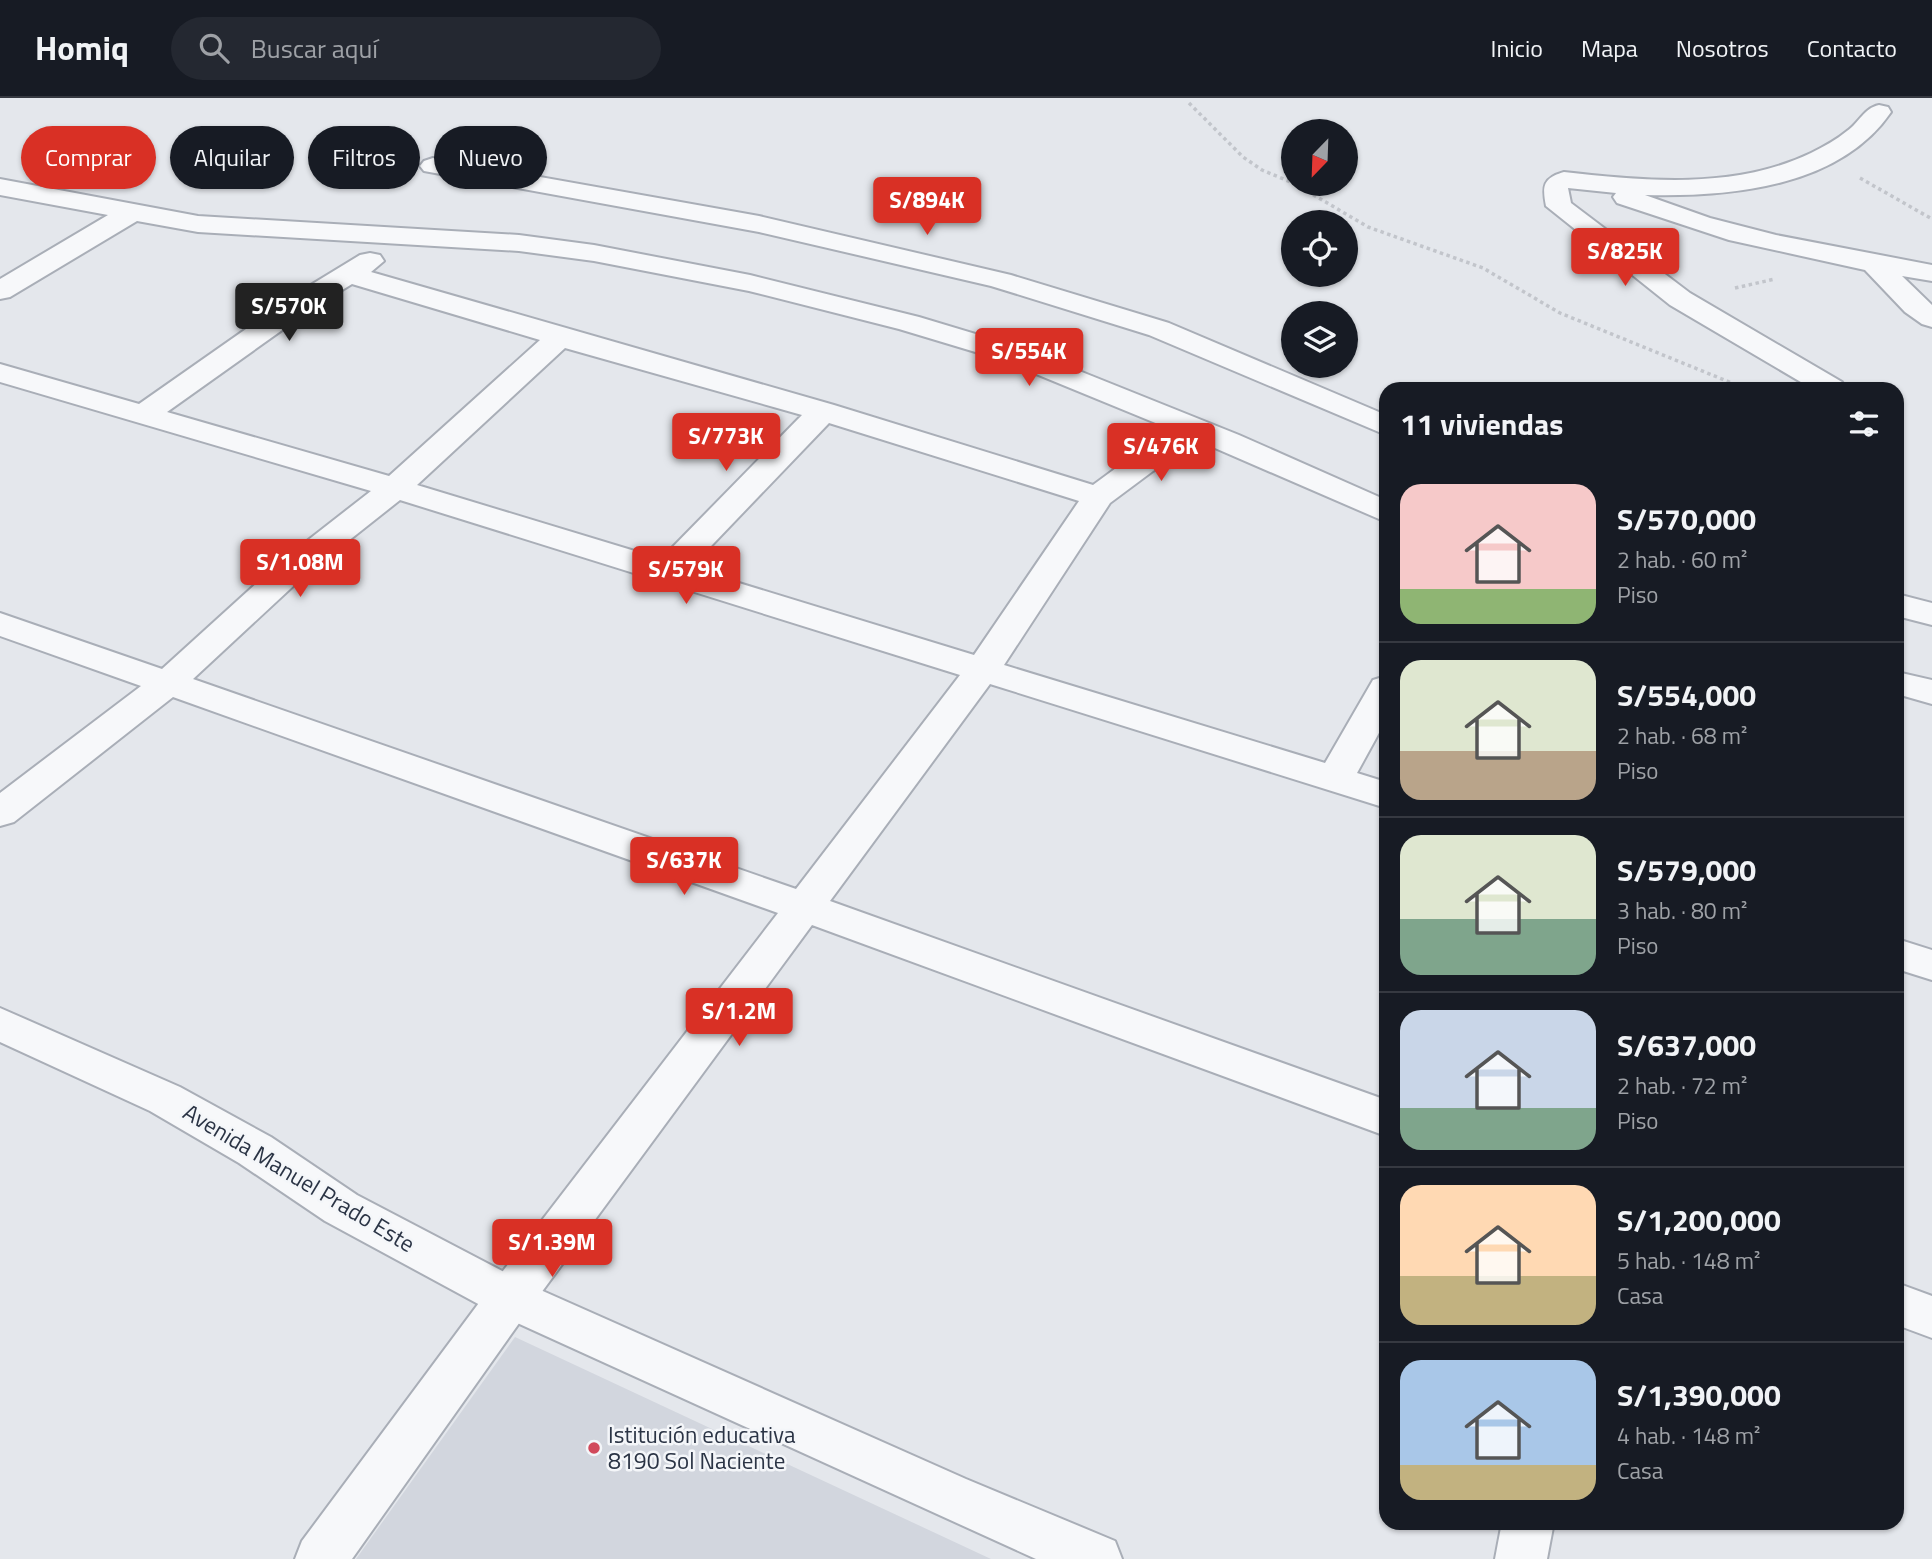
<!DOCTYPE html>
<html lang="es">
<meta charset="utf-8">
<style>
:root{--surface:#171b24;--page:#242831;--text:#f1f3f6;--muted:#9ea1a6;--line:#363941;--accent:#d93025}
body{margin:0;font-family:"Titillium Web",sans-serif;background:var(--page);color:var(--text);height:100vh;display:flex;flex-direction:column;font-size:26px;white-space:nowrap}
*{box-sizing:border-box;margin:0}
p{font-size:23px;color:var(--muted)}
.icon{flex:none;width:38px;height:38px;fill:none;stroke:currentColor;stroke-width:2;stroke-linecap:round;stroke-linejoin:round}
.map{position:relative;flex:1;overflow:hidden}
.panel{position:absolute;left:1379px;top:284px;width:525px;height:1148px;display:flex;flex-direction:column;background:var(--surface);border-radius:21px;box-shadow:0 2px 5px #0004}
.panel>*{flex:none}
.banner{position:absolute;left:21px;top:28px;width:665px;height:63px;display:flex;gap:14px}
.needle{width:46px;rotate:203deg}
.controls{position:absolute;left:1281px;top:21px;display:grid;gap:14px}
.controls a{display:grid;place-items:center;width:77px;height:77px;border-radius:50%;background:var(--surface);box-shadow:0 2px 5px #0004;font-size:35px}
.price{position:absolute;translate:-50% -60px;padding:0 16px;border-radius:7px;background:var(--accent);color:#fff;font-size:23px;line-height:46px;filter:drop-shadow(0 2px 4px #0008)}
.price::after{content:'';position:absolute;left:50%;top:42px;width:21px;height:16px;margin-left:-10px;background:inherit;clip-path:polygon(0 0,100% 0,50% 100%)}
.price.current{background:#222;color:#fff}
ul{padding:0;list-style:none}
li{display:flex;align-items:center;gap:21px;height:175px;padding:0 21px}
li+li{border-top:2px solid var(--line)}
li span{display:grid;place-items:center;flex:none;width:196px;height:140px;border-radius:21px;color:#555}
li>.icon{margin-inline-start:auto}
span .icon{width:84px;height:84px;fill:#fffc;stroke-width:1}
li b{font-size:30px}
h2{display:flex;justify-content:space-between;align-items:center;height:84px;padding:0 21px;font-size:30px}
.tag{padding:0 24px;border-radius:32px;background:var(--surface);box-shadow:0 2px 5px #0004;font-size:24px;line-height:63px}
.tag.current{background:var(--accent);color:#fff}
header{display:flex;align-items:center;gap:42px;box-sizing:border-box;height:98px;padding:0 35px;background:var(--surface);border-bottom:2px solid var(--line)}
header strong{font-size:33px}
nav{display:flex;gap:38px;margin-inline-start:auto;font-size:24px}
.search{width:490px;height:63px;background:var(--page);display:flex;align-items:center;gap:18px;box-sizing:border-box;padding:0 24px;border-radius:38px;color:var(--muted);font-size:26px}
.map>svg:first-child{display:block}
</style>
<header>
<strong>Homiq</strong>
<div class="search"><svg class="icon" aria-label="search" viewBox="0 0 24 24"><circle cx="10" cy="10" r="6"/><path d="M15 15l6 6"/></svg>Buscar aquí</div>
<nav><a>Inicio</a><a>Mapa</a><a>Nosotros</a><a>Contacto</a></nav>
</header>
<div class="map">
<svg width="1932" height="1461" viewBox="0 0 1932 1461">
<rect width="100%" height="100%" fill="#e4e7ec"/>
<polygon fill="#d2d6de" points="515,1239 991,1461 356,1461"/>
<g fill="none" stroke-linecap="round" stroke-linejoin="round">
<g stroke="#a9aeb7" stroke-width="4">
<g id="minor">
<path d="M 1879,7 L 1888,9 L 1891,14 C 1839,90 1729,99 1645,97 L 1710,120 L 1776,137 L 1932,167 L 1932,183 L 1902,178 L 1932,207 L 1932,229 L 1922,226 L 1905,214 L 1865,172 L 1729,142 L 1617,105 L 1613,99 L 1616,95 L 1568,90 L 1571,105 L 1690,195 L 1842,284 L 1846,290 L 1811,290 L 1670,207 L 1546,108 C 1542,88 1543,80 1564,74 C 1646,83 1734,92 1811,55 C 1823,49 1836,42 1847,33 C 1859,25 1864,10 1879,7 Z"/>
<polygon points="433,60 759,118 1011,177 1169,225 1386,317 1386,337 1149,237 991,188 759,134 424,73 420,68 424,63"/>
<path d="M 0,81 L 198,118 L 519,137 L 594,147 L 750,177 L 919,219 L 1022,250 L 1239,337 L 1386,402 L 1386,424 L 1201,344 L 1153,373 L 1110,405 L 1004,567 L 1325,665 L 1373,582 L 1386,578 L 1386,622 L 1357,675 L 1386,684 L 1386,710 L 990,586 L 830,803 L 1386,1002 L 1386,1038 L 812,827 L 527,1214 L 352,1461 L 295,1461 L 302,1443 L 493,1186 L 778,815 L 173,599 L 14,724 L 0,728 L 0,695 L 141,588 L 0,538 L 0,515 L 162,571 L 280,464 L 371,393 L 0,284 L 0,266 L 139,306 L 296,196 L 360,157 L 370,155 L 380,157 L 384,163 L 371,174 L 834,307 L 1093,387 L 1131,359 L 1175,333 L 1002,262 L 899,231 L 749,193 L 594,163 L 519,153 L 198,134 L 137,123 L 10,199 L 0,201 L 0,181 L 108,117 L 0,97 ZM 352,186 L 540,242 L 389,378 L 167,314 L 316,208 ZM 565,250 L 802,317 L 661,461 L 417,387 ZM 829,325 L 1079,403 L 974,557 L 690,470 ZM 400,402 L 960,577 L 796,791 L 193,581 L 304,478 Z"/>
<polygon points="1897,496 1932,505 1932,527 1897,518"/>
<polygon points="1897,574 1932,582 1932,606 1897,596"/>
<polygon points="1897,841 1932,852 1932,882 1897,871"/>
<polygon points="1897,1185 1932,1198 1932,1240 1897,1227"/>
<polygon points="1502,1424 1554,1424 1547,1461 1495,1461"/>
</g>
</g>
<g stroke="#a9aeb7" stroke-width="4">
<polygon id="tertiary" points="0,910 180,989 271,1039 357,1097 527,1186 966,1381 1115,1443 1122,1461 1036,1461 493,1214 325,1123 239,1065 150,1013 0,944"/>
</g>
<g stroke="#c2c5cb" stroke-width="3.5" stroke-dasharray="3.5 3.5" stroke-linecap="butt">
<polyline points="1189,5 1243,59 1262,72 1293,85"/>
<polyline points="1860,80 1932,121"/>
<polyline points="1295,86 1368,129 1483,170 1560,215 1744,290"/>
<polyline points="1735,190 1775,181"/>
</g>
<use href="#minor" fill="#f7f8fa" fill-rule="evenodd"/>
<use href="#tertiary" fill="#f7f8fa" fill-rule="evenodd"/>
</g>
<circle fill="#d1495b" stroke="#f4f6f9" stroke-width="2.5" cx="594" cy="1350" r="7"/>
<g text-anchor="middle" stroke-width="5" stroke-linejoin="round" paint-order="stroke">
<g font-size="23" fill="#2b3445" stroke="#f4f6f9">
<text transform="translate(299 1080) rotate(31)" y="8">Avenida Manuel Prado Este</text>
</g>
<g font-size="23" fill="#2b3445" stroke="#f4f6f9" text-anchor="start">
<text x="608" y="1345">Istitución educativa<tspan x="608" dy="26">8190 Sol Naciente</tspan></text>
</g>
</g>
</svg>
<div class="controls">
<a><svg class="needle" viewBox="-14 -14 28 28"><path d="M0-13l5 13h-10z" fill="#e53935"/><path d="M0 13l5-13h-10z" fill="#9ea1a6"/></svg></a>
<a><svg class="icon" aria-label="locate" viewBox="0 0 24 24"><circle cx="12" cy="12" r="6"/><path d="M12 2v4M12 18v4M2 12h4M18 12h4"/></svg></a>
<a><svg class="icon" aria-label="layers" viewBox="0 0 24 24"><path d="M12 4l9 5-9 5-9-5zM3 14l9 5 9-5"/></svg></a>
</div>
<b class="price" style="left:927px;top:139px">S/894K</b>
<b class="price" style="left:1625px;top:190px">S/825K</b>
<b class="price current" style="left:289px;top:245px">S/570K</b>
<b class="price" style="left:1029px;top:290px">S/554K</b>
<b class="price" style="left:726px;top:375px">S/773K</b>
<b class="price" style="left:1161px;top:385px">S/476K</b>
<b class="price" style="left:300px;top:501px">S/1.08M</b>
<b class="price" style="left:686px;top:508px">S/579K</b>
<b class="price" style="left:684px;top:799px">S/637K</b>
<b class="price" style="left:739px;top:950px">S/1.2M</b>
<b class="price" style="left:552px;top:1181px">S/1.39M</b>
<div class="banner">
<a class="tag current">Comprar</a>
<a class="tag">Alquilar</a>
<a class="tag">Filtros</a>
<a class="tag">Nuevo</a>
</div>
<section class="panel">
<h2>11 viviendas<svg class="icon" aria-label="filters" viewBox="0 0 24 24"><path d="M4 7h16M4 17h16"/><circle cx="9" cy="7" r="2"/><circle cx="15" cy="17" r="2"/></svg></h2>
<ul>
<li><span style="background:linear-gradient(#f6c9c9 75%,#8fb573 0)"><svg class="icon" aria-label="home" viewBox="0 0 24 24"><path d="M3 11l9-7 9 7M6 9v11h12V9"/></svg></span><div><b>S/570,000</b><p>2 hab. · 60 m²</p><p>Piso</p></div></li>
<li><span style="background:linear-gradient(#dfe7d0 65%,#b9a48a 0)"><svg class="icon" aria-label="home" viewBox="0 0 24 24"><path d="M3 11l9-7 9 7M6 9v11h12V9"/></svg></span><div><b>S/554,000</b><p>2 hab. · 68 m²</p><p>Piso</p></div></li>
<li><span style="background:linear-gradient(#dfe7d0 60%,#7fa58c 0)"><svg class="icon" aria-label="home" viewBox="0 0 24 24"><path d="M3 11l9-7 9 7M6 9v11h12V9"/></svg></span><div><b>S/579,000</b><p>3 hab. · 80 m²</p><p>Piso</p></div></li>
<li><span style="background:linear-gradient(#c9d6e8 70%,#7fa58c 0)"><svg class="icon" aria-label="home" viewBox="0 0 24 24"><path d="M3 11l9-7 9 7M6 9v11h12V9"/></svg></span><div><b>S/637,000</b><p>2 hab. · 72 m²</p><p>Piso</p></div></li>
<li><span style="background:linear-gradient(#ffd9b3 65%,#c2b280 0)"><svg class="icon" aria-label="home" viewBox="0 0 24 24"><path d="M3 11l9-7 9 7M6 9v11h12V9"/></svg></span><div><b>S/1,200,000</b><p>5 hab. · 148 m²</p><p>Casa</p></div></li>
<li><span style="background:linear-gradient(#a9c7e8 75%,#c2b280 0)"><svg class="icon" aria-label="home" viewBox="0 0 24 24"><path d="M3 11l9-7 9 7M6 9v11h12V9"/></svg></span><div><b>S/1,390,000</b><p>4 hab. · 148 m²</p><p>Casa</p></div></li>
</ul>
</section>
</div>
